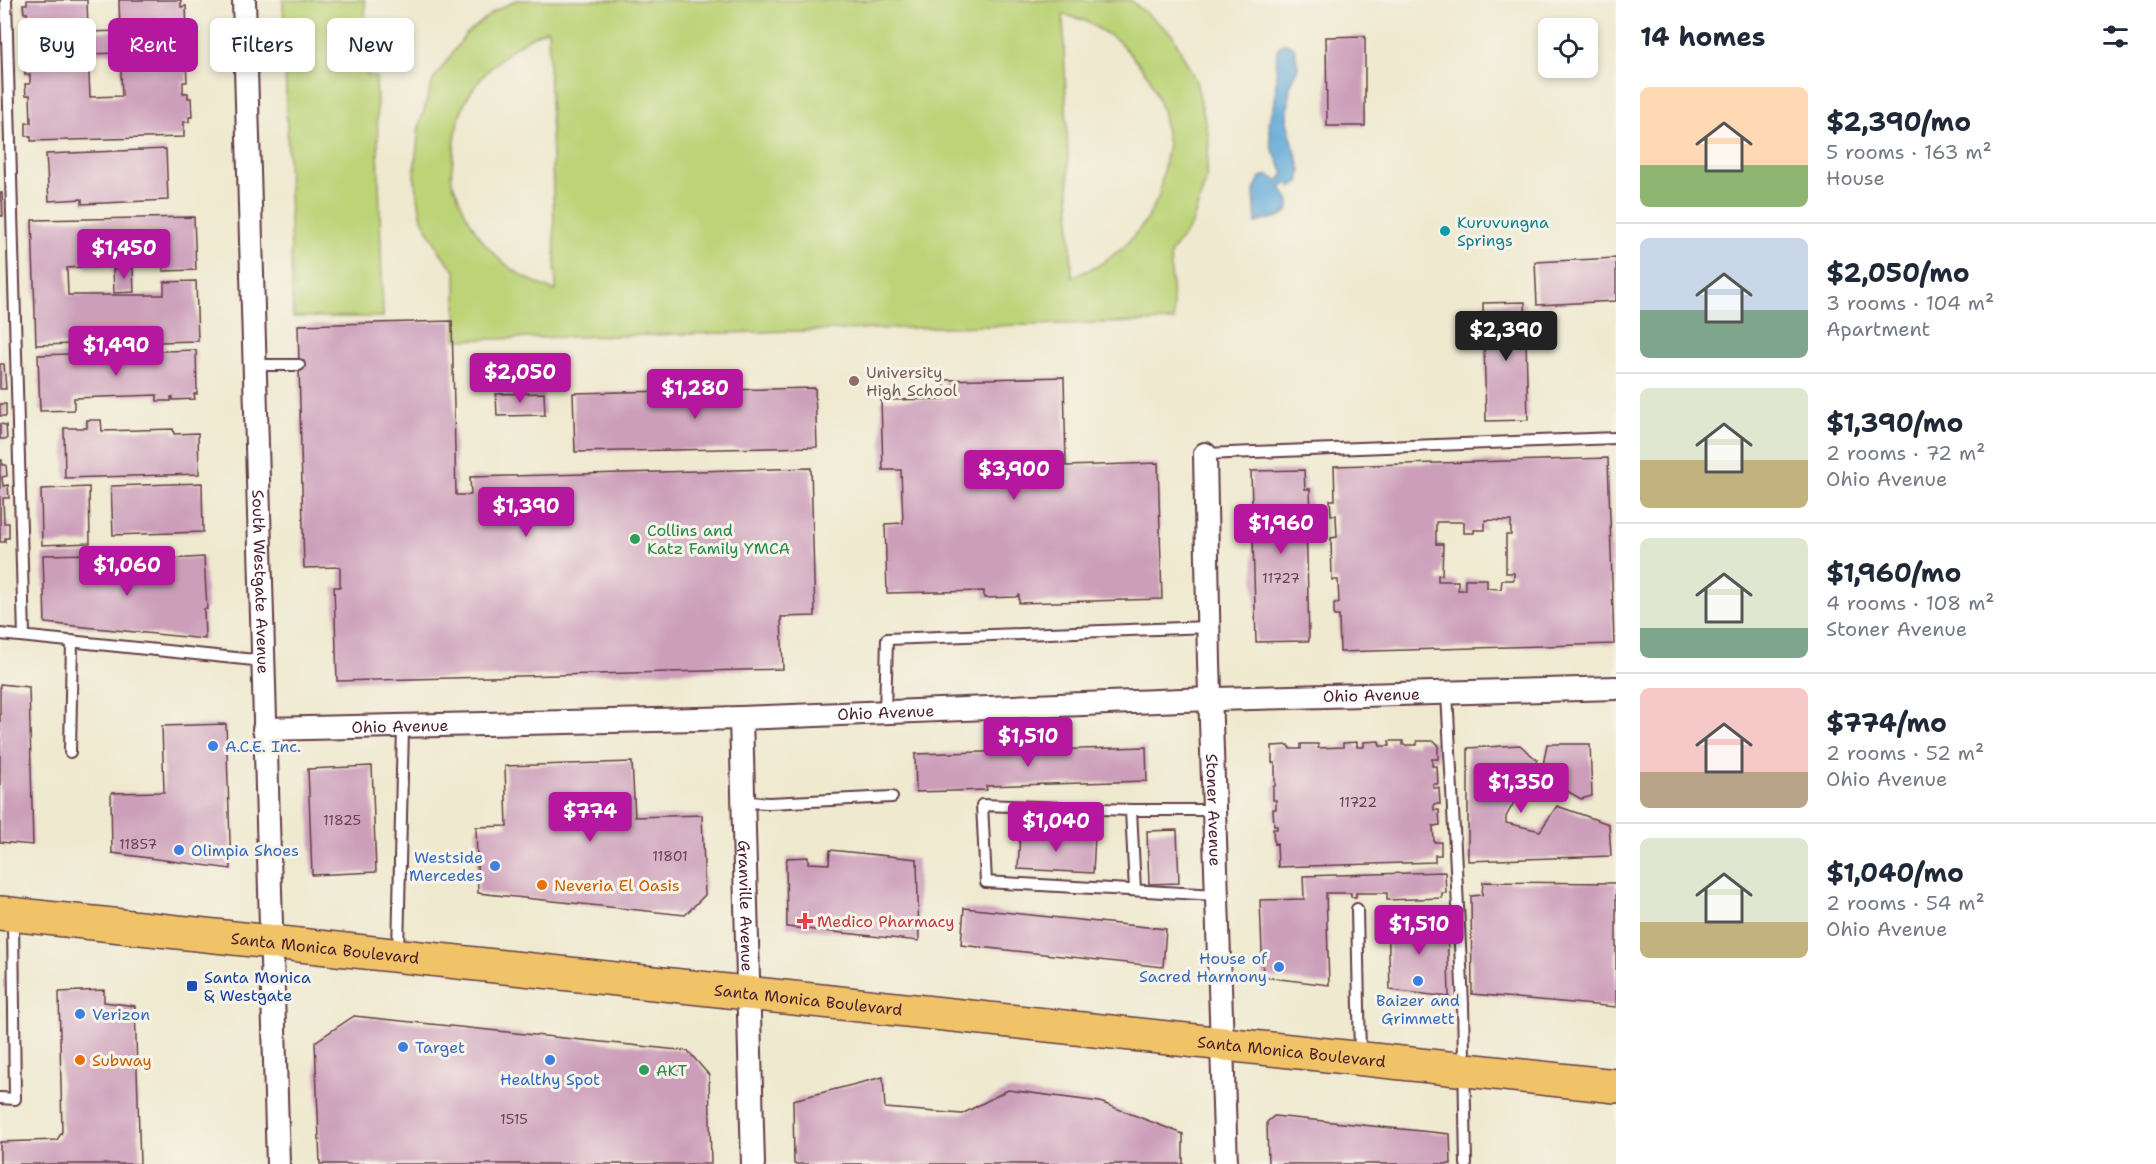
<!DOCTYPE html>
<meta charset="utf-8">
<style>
:root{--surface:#fff;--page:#f2f2f3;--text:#1f2937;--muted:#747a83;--line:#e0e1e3;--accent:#b5179e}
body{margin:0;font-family:"Shantell Sans",sans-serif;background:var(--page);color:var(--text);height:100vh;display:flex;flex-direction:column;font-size:22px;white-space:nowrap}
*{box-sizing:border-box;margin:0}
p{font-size:20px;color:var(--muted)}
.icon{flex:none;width:33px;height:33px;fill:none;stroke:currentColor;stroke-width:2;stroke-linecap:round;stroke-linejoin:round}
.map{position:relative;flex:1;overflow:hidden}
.side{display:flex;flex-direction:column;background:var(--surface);width:540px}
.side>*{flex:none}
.banner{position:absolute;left:18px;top:18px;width:570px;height:54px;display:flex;gap:12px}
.buttons{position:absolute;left:1538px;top:18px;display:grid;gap:12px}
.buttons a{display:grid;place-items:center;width:60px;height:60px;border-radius:9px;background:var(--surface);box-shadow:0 3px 9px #0003;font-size:30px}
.price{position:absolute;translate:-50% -51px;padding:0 14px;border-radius:6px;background:var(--accent);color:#fff;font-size:20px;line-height:39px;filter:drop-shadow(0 2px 3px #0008)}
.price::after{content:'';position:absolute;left:50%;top:36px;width:18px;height:14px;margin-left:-9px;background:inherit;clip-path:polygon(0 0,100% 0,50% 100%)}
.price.current{background:#222;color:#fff}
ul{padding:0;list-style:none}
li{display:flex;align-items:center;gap:18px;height:150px;padding:0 24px}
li+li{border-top:2px solid var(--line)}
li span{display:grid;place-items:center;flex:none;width:168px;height:120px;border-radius:9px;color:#555}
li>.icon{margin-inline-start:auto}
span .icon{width:72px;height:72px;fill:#fffc;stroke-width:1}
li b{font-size:26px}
h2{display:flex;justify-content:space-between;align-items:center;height:72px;padding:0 24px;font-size:26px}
.tag{padding:0 21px;border-radius:9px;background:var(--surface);box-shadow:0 3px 9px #0003;font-size:21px;line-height:54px}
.tag.current{background:var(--accent);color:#fff}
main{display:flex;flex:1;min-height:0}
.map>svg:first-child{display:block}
</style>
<main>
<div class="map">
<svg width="1616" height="1164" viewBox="0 0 1616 1164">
<rect width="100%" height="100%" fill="#f7f3e8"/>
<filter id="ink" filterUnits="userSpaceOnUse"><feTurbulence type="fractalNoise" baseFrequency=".0167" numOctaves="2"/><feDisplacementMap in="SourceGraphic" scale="12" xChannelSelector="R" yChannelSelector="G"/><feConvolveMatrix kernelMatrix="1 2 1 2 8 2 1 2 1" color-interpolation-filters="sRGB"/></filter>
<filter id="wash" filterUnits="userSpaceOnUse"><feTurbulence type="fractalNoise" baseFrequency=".008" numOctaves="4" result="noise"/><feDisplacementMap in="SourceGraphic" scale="24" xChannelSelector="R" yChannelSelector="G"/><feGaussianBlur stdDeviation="1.35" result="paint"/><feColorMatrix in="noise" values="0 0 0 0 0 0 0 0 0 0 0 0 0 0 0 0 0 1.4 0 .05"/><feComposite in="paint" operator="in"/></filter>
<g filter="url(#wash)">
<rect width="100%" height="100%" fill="#efe9cf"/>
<g fill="#bcd377" stroke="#837951" stroke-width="1.5" fill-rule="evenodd">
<polygon points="283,0 365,0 367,75 376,76 383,317 293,317"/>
<path d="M 517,0 L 1130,0 L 1172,34 L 1196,81 L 1209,138 L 1206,180 L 1192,224 L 1170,254 L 1174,321 L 456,340 L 456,272 L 441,253 L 422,219 L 414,175 L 419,127 L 433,80 L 466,34 L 495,11 ZM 1063,15 L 1084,20 L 1117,40 L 1133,57 L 1150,78 L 1162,110 L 1168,144 L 1159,196 L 1146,221 L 1124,247 L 1096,267 L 1072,277 ZM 548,29 L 556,290 L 556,291 C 508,274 480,248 460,201 C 458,194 453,187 452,180 C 450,171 453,161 454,152 C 455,135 459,111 469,95 C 487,66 517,42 548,29 Z"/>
</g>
<polygon fill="#61a9d8" stroke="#566482" stroke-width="1.5" points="1286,43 1294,47 1298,67 1290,87 1287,122 1301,171 1299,182 1292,187 1288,183 1281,188 1289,201 1289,210 1281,216 1256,223 1254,191 1260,177 1268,175 1278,181 1284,174 1271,146 1269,122 1275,103 1277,50 1281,45"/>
<g id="blocks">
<g fill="#cc9eba" fill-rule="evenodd">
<path d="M 27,0 L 87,0 L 88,32 L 120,31 L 119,0 L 181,0 L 181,7 L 186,6 L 187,32 L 185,32 L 187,82 L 183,82 L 183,93 L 188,93 L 188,98 L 191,98 L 192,117 L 189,117 L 189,122 L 184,122 L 184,137 L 31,141 L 31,136 L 26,136 L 26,123 L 31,123 L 30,95 L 26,95 L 25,84 L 30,84 L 30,75 L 25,75 L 24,63 L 29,63 L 29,38 L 24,38 L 23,24 L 28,24 L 27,13 L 24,13 L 23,4 L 27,4 ZM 120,53 L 122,96 L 90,97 L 88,54 Z"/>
<polygon points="1365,36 1365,126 1327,126 1326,37"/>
<polygon points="166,149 168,200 82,204 82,199 49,201 46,154"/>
<polygon points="0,193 2,193 3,216 0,216"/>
<polygon points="194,217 196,270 163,271 163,263 81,265 81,267 67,268 68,295 164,295 164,282 196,281 198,341 36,345 32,220"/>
<polygon points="1616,258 1616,301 1537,305 1535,262"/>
<polygon points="133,268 134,292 114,293 113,269"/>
<polygon points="1525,302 1528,420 1486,421 1483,303"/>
<polygon points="452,321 456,495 471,495 470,477 811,468 815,616 781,617 783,669 337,681 334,587 340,587 340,567 304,568 298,325"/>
<polygon points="196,350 197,394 194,394 195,399 173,400 173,397 171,397 171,401 157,401 157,395 74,398 74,410 40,411 38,355"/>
<polygon points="0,364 4,364 6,389 0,389"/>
<polygon points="1064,377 1066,466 1158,463 1162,599 1019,603 1019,595 1016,597 984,598 984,591 887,593 885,524 903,523 901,470 883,470 881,400 945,399 944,380"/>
<polygon points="815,388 817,447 575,452 573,393"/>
<polygon points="544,393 545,415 497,416 496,394"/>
<rect x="0" y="404" width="6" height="12"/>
<polygon points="87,420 101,420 102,431 173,429 174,434 198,433 199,474 65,478 64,428 87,428"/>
<polygon points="0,424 6,425 7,439 0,439"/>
<path d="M 1608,458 L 1614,644 L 1340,652 L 1339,616 L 1334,616 L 1334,603 L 1339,603 L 1338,580 L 1332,580 L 1331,538 L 1337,537 L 1336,515 L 1331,515 L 1330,500 L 1335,500 L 1334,466 ZM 1485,520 L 1511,521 L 1511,535 L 1506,535 L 1506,573 L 1514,573 L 1514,580 L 1502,580 L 1501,589 L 1487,588 L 1487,579 L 1465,579 L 1465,590 L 1458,590 L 1458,581 L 1438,581 L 1438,575 L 1442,575 L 1443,544 L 1436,544 L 1436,522 L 1464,522 L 1464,533 L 1474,533 L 1474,530 L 1485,530 Z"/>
<polygon points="0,460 2,460 2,465 6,465 7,476 2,477 3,486 8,485 9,498 3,498 4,523 9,523 9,538 5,538 5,542 0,542"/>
<polygon points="1304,470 1305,489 1310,489 1311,515 1306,515 1309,641 1256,642 1251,471"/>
<polygon points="202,483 203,532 113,535 111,486"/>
<polygon points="89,487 90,543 42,545 41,489"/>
<polygon points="94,554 95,575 153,581 152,560 204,557 207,609 204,609 205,639 45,623 43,555"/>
<polygon points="0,684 29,687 33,845 0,842"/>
<polygon points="226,724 231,869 112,853 111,793 164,792 162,726"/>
<polygon points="1379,741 1380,746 1390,746 1389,741 1403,741 1403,745 1417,745 1417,741 1433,741 1438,744 1438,759 1432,759 1432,766 1437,766 1438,784 1433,784 1433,788 1439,788 1440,804 1434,804 1434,810 1439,810 1440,825 1433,826 1434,842 1441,842 1441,855 1435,855 1435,862 1278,867 1277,843 1274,844 1273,829 1277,829 1277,826 1274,826 1273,809 1276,809 1276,800 1273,800 1273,787 1275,786 1275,763 1272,763 1272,746 1289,745 1290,749 1301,749 1301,744 1318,744 1318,748 1343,747 1343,743 1357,742 1357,747 1364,747 1364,742"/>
<polygon points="1547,744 1590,744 1592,796 1581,799 1541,776"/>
<polygon points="1520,745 1537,760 1506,817 1506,823 1540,831 1557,806 1609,824 1611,856 1468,861 1468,748"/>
<polygon points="1146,747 1147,781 986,786 987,790 916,792 915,754"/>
<polygon points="632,762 635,817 702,815 705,895 685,915 478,893 476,827 507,826 505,766"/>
<polygon points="372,766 376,872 312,875 308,769"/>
<polygon points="1177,830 1179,883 1149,884 1147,831"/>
<polygon points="1020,832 1095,836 1093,873 1018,869"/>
<polygon points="830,850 917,859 919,941 787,927 786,865 787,858 808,857 808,863 829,864"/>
<polygon points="1445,872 1446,893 1442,893 1442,898 1387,900 1387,893 1356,893 1356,897 1351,897 1351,893 1326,893 1329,985 1263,977 1260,900 1304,899 1303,876"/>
<polygon points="1483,882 1616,883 1616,1007 1472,994 1471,896 1482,895"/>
<polygon points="964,908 1166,929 1163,967 961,945"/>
<polygon points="1447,917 1449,997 1390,990 1388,918"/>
<polygon points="104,990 104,1002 135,1006 140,1164 0,1164 0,1142 57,1140 62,1132 59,992"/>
<polygon points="354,1016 688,1051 709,1075 711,1164 320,1164 315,1042"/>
<polygon points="883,1077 885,1108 962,1114 1008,1090 1100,1102 1183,1134 1183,1164 794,1164 793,1100"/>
<polygon points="1274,1116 1450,1134 1451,1164 1268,1164 1267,1122"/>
</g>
</g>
</g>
<g filter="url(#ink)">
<use href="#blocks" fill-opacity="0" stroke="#633d44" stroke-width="1.5"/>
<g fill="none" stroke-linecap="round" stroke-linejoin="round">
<g stroke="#633d44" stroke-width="14">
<g id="lane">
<polyline points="6,0 24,636"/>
<polyline points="255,365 299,365"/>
<polyline points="1205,454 1616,438"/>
<polyline points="0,634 264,661"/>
<polyline points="1447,693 1463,1004 1466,1164"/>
<polyline points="885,713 887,639 1209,627"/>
<polyline points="70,752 72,641"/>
<polyline points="743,802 770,803 892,797"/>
<polyline points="1131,810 1214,810"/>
<polyline points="1135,890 1131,810 982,805 986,882 1217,895"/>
<polyline points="1357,909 1360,1056"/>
<polyline points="398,952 403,727"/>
<polyline points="0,1098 15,1099 13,919"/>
</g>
</g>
<g stroke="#633d44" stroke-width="26">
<g id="street">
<path id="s1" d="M 244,0 L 278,1164"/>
<path id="s2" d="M 1205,454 L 1209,662 L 1226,1164"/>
<path id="s3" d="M 741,718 L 753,1164"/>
<path id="s4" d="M 264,729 L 741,718 L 1182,700 L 1616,688"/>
</g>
</g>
<g stroke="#633d44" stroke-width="36">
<g id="primary">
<path id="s5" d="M 0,913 L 1616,1086"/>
</g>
</g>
<use href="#lane" stroke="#fff" stroke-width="10"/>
<use href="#street" stroke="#fff" stroke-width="22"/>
<use href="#primary" stroke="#f0c369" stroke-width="33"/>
</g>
</g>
<circle fill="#0f9aa8" stroke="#f7f3e8" stroke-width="2" cx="1445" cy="231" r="6"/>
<circle fill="#8d6e63" stroke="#f7f3e8" stroke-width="2" cx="854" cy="381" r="6"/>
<g fill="#2e9e5b" stroke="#f7f3e8" stroke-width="2">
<circle cx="635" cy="539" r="6"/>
<circle cx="644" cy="1070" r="6"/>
</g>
<g fill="#3f7fe0" stroke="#f7f3e8" stroke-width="2">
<circle cx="213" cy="746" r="6"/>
<circle cx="179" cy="850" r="6"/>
<circle cx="495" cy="866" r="6"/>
<circle cx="1279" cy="967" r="6"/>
<circle cx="1418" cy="981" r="6"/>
<circle cx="80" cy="1014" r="6"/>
<circle cx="403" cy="1047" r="6"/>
<circle cx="550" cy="1060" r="6"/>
</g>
<g fill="#e8710a" stroke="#f7f3e8" stroke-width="2">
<circle cx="542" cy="885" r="6"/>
<circle cx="80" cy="1060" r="6"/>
</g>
<path fill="#e0444e" stroke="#f7f3e8" stroke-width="2" d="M802 912h6v6h6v6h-6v6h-6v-6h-6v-6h6z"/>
<rect fill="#1a4fb4" stroke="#f7f3e8" stroke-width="2" x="186" y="980" width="12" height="12" rx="3"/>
<g text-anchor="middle" stroke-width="6" stroke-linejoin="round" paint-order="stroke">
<g font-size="14" fill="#6a3f4f">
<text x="1281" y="583">11727</text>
<text x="1358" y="807">11722</text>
<text x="342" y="825">11825</text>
<text x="138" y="849">11857</text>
<text x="670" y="861">11801</text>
<text x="514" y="1124">1515</text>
</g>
<g font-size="16" fill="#0d838f" stroke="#f7f3e8" text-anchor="start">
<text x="1457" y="228">Kuruvungna<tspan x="1457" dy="18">Springs</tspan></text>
</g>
<g font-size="16" fill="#785e54" stroke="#f7f3e8" text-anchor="start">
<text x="866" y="378">University<tspan x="866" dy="18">High School</tspan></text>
</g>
<g font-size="16" fill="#27864d" stroke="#f7f3e8" text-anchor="start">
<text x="647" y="536">Collins and<tspan x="647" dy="18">Katz Family YMCA</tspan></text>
<text x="656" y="1076">AKT</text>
</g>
<g font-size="16" fill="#4a1f2b" stroke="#f7f3e8">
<text dy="6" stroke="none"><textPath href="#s1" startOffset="582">South Westgate Avenue</textPath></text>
<text dy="6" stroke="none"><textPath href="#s4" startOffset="1108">Ohio Avenue</textPath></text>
<text dy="6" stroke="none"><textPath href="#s4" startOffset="622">Ohio Avenue</textPath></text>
<text dy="6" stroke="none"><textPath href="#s4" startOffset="136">Ohio Avenue</textPath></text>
<text dy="6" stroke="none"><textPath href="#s2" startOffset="356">Stoner Avenue</textPath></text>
<text dy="6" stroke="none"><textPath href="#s3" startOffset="188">Granville Avenue</textPath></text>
<text dy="6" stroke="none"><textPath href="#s5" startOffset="327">Santa Monica Boulevard</textPath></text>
<text dy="6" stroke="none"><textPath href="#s5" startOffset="813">Santa Monica Boulevard</textPath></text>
<text dy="6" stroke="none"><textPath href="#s5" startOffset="1299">Santa Monica Boulevard</textPath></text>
</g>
<g font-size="16" fill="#366cbe" stroke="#f7f3e8" text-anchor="start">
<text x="225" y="752">A.C.E. Inc.</text>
<text x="191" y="856">Olimpia Shoes</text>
<text x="483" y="863" text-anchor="end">Westside<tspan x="483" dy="18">Mercedes</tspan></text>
<text x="1267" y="964" text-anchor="end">House of<tspan x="1267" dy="18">Sacred Harmony</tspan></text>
<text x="1418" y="1006" text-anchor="middle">Baizer and<tspan x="1418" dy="18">Grimmett</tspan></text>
<text x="92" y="1020">Verizon</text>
<text x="415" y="1053">Target</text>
<text x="550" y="1085" text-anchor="middle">Healthy Spot</text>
</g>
<g font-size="16" fill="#c56008" stroke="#f7f3e8" text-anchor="start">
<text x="554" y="891">Neveria El Oasis</text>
<text x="92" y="1066">Subway</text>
</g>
<g font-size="16" fill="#be3a42" stroke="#f7f3e8" text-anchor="start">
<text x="817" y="927">Medico Pharmacy</text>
</g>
<g font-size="16" fill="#164399" stroke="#f7f3e8" text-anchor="start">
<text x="204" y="983">Santa Monica<tspan x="204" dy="18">&amp; Westgate</tspan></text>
</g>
</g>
</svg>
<div class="buttons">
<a><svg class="icon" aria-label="locate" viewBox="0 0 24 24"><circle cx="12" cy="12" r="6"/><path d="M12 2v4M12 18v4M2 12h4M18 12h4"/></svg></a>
</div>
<b class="price" style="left:124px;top:280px">$1,450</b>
<b class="price current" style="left:1506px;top:362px">$2,390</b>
<b class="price" style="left:116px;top:377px">$1,490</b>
<b class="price" style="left:520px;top:404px">$2,050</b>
<b class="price" style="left:695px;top:420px">$1,280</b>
<b class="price" style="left:1014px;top:501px">$3,900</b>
<b class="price" style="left:526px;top:538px">$1,390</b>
<b class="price" style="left:1281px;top:555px">$1,960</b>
<b class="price" style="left:127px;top:597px">$1,060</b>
<b class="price" style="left:1028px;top:768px">$1,510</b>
<b class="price" style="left:1521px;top:814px">$1,350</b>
<b class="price" style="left:590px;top:843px">$774</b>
<b class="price" style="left:1056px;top:853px">$1,040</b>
<b class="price" style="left:1419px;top:956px">$1,510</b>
<div class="banner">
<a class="tag">Buy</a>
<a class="tag current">Rent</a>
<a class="tag">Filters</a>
<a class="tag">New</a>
</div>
</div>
<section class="side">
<h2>14 homes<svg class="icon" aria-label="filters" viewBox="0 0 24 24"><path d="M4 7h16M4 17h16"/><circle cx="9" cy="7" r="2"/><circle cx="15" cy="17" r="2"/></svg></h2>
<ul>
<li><span style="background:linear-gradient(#ffd9b3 65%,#8fb573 0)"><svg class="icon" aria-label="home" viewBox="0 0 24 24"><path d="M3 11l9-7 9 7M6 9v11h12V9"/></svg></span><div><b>$2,390/mo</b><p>5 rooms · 163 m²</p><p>House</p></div></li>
<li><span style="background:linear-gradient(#c9d6e8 60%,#7fa58c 0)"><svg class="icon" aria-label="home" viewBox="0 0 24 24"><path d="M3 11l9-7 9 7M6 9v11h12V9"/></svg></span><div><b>$2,050/mo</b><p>3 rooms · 104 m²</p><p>Apartment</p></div></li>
<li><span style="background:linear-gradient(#dfe7d0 60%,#c2b280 0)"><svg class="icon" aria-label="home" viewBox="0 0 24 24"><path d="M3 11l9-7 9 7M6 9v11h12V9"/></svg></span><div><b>$1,390/mo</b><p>2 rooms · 72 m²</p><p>Ohio Avenue</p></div></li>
<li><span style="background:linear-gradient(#dfe7d0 75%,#7fa58c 0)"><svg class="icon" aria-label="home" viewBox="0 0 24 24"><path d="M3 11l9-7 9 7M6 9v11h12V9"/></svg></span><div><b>$1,960/mo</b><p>4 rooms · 108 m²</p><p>Stoner Avenue</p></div></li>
<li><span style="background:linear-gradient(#f6c9c9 70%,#b9a48a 0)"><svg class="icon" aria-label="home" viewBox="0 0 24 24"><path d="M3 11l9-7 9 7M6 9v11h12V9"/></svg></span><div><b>$774/mo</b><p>2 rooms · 52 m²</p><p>Ohio Avenue</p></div></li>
<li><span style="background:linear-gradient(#dfe7d0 70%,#c2b280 0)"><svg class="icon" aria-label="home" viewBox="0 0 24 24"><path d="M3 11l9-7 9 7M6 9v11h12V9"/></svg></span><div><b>$1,040/mo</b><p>2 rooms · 54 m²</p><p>Ohio Avenue</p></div></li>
</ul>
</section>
</main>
